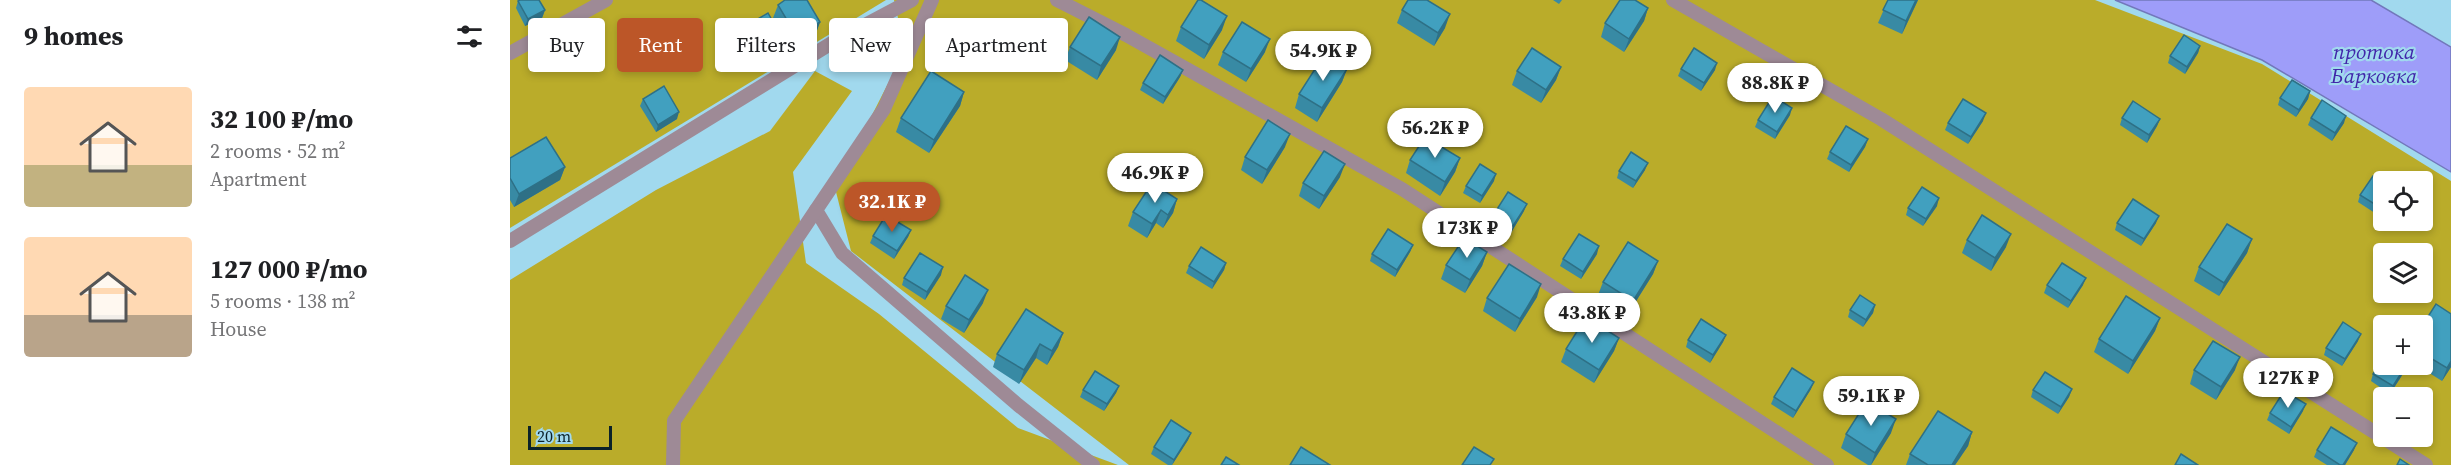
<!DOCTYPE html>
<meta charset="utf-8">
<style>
:root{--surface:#fff;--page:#f2f2f2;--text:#202124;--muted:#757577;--accent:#bc5628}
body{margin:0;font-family:"Source Serif 4",serif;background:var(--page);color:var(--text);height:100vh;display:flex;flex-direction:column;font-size:22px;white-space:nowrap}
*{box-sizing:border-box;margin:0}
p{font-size:20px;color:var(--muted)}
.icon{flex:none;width:33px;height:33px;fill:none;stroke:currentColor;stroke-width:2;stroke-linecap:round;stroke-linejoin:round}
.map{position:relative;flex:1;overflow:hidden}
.details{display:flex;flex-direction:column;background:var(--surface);width:510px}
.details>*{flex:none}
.banner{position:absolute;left:18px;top:18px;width:570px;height:54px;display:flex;gap:12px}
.buttons{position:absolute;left:1863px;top:171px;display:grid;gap:12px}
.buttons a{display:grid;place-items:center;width:60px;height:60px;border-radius:6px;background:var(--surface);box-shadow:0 3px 9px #0003;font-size:30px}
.scale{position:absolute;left:18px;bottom:15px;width:84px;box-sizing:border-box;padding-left:6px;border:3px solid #0b2229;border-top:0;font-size:16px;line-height:21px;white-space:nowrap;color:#0b2229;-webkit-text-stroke:4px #a1d9ee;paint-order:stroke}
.price{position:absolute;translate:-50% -51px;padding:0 14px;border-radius:21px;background:#fff;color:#222;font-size:20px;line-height:39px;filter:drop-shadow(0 2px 3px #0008)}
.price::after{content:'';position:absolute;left:50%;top:36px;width:18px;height:14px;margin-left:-9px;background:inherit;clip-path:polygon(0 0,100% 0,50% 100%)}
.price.current{background:var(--accent);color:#fff}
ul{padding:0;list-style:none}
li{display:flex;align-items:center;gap:18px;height:150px;padding:0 24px}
li span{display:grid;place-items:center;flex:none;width:168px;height:120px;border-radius:6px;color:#555}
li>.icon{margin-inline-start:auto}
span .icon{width:72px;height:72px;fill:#fffc;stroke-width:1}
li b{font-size:26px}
h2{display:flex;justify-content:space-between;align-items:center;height:72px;padding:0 24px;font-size:26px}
.tag{padding:0 21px;border-radius:6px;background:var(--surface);box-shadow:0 3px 9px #0003;font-size:21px;line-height:54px}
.tag.current{background:var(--accent);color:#fff}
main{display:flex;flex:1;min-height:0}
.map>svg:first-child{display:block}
</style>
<main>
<section class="details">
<h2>9 homes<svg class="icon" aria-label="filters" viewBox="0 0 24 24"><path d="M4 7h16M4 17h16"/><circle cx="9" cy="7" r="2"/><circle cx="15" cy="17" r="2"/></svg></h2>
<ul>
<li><span style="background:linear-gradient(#ffd9b3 65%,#c2b280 0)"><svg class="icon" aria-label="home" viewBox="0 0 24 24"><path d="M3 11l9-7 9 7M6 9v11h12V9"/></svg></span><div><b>32 100 ₽/mo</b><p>2 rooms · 52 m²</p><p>Apartment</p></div></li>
<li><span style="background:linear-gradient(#ffd9b3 65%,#b9a48a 0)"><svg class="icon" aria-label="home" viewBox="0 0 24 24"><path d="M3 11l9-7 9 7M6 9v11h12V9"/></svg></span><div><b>127 000 ₽/mo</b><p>5 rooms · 138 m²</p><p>House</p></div></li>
</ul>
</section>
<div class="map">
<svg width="1941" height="465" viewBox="0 0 1941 465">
<rect width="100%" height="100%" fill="#a1d9ee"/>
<g fill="#baac2a" fill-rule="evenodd">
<polygon points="0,0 376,0 0,228"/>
<path d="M 384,0 L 1585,0 L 1752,64 L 1941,181 L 1941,465 L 619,465 L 341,251 L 325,188 L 395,50 ZM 1874,182 L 1912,182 L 1912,220 L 1874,220 ZM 1874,254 L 1912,254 L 1912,292 L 1874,292 ZM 1874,326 L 1912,326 L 1912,364 L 1874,364 ZM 1874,398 L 1912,398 L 1912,436 L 1874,436 Z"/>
<polygon points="305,71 342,91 283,172 296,263 369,314 508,428 608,465 0,465 0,280 146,190 260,131"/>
</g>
<polygon fill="#9e9df9" stroke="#7278bb" stroke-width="1.5" points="1605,0 1861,0 1941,47 1941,172 1752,60"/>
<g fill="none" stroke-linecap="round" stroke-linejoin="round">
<g stroke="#9e8a96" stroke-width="14">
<polyline points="422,0 374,109 306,210 332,253 508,405 583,465"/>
<polyline points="547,0 616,35 892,189 1317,465"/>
<polyline points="1163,0 1371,119 1916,465"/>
<polyline points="0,53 96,0"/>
<polyline points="0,241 325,41 402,0"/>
<polyline points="163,465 164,421 306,210"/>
</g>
</g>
<g fill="#388aa4">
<polygon points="1043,0 1052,0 1049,4"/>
<polygon points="1378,0 1408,0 1392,34 1368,23"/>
<polygon points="8,1 35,10 32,18 15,26 6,8"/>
<polygon points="268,5 310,22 305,36 282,50 263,18"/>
<polygon points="1138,8 1134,21 1114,52 1091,37 1095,23"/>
<polygon points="892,10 935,28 924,46 887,23"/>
<polygon points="234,27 267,41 244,55 232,34"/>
<polygon points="671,27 712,30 694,59 666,41"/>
<polygon points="1690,46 1688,53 1675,74 1658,63 1660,56"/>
<polygon points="560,47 606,50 587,80 555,60"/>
<polygon points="713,52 755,52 736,82 708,65"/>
<polygon points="1051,67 1046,80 1031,103 1002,85 1007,71"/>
<polygon points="837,69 832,82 807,122 785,108 789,94"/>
<polygon points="1171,69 1205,70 1191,91 1168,76"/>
<polygon points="673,70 670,77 653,104 630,90 633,83"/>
<polygon points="1800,91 1798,99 1786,117 1768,105 1770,98"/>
<polygon points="454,92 450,106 419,153 386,132 391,118"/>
<polygon points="133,99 167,119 146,132 130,106"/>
<polygon points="1280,115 1265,139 1245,127 1248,120"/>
<polygon points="1612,118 1650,119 1647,126 1637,143 1610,125"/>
<polygon points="1801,118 1834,123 1822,141 1798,125"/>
<polygon points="1473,121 1458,144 1435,130 1438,123"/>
<polygon points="1358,139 1355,147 1339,172 1317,159 1320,152"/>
<polygon points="775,147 752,184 731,170 735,157"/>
<polygon points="0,158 55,167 50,180 4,207 0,200"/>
<polygon points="950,158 945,172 930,196 896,173 900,160"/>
<polygon points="1135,170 1123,188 1107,178 1109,171"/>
<polygon points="830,177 809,209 789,196 793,183"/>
<polygon points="984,181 970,203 953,193 956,186"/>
<polygon points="1874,182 1874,219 1848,202 1850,195"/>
<polygon points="667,199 663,213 653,228 646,223 637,238 618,226 623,212"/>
<polygon points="1427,206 1413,226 1396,215 1398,208"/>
<polygon points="1014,211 999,236 980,224 982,217"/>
<polygon points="1607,223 1646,223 1631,246 1605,230"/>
<polygon points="401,230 398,237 384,259 360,243 363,236"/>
<polygon points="1742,239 1737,253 1709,296 1684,281 1689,267"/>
<polygon points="1457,240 1496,247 1481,271 1452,253"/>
<polygon points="903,245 900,252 885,277 860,261 862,254"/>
<polygon points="977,252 972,266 955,293 931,279 936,265"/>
<polygon points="1087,254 1071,279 1050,266 1053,259"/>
<polygon points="1148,261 1143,274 1118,314 1088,295 1093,282"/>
<polygon points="716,263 714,270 702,289 676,273 679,266"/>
<polygon points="431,275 415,300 392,285 394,278"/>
<polygon points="1537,285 1573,285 1558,308 1534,293"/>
<polygon points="1027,297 1005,332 973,311 977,298"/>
<polygon points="473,303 454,333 431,319 436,306"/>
<polygon points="1365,305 1363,313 1353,327 1338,317 1340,310"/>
<polygon points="1650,318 1645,331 1618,374 1584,352 1589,339"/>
<polygon points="1912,326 1941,367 1932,381 1905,364 1912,364"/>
<polygon points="553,333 548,347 537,365 526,358 509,384 483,367 487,354"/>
<polygon points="1216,335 1213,342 1200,363 1176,347 1178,340"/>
<polygon points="1109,338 1104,351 1084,383 1051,362 1056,349"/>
<polygon points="1848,341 1832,366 1814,355 1816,348"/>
<polygon points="1896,369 1880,394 1861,381 1863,374"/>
<polygon points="1684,370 1725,370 1706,400 1680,384"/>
<polygon points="609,386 606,393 594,411 570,397 573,390"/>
<polygon points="1301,389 1283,418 1261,404 1264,397"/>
<polygon points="1562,389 1559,397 1548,414 1521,397 1523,390"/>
<polygon points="1793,411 1779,434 1757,420 1760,413"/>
<polygon points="1462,432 1458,446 1445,465 1396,465 1400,454"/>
<polygon points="681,433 678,440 662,465 658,465 641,454 644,447"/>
<polygon points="1381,433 1361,465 1358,465 1331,448 1336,434"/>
<polygon points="1807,450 1844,450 1835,465 1817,465 1804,457"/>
</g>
<g fill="#2e7086">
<polygon points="1406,0 1408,0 1392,34 1396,21"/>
<polygon points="1138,8 1134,21 1114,52 1119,39"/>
<polygon points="35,10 32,18 15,26 18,19"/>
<polygon points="940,14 935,28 924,46 928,33"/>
<polygon points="717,16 712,30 694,59 699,45"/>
<polygon points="310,22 305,36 282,50 287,37"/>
<polygon points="270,34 267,41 244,55 247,48"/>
<polygon points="610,37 606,50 587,80 591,66"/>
<polygon points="760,39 755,52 736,82 741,69"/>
<polygon points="1690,46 1688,53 1675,74 1677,67"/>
<polygon points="1207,63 1205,70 1191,91 1194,83"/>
<polygon points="1051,67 1046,80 1031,103 1036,90"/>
<polygon points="837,69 832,82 807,122 812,108"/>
<polygon points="673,70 670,77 653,104 655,97"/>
<polygon points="1800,91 1798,99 1786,117 1789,110"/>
<polygon points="454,92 450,106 419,153 424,140"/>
<polygon points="1282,108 1280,115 1265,139 1267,132"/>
<polygon points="169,112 167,119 146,132 148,125"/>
<polygon points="1476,113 1473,121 1458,144 1461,137"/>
<polygon points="1836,116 1834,123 1822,141 1825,133"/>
<polygon points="1650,119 1647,126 1637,143 1639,135"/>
<polygon points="780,134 775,147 752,184 757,170"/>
<polygon points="1358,139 1355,147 1339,172 1341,165"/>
<polygon points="950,158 945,172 930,196 935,182"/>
<polygon points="1138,163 1135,170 1123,188 1126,181"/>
<polygon points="835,164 830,177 809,209 814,196"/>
<polygon points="55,167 50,180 4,207 9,194"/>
<polygon points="986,174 984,181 970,203 972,196"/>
<polygon points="1429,198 1427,206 1413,226 1416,219"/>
<polygon points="667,199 663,213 653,228 658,215"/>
<polygon points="1017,204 1014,211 999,236 1001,229"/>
<polygon points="651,210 646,223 637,238 642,224"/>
<polygon points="1649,216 1646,223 1631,246 1634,239"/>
<polygon points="401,230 398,237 384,259 387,251"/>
<polygon points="1501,234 1496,247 1481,271 1485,258"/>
<polygon points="1742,239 1737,253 1709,296 1714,283"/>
<polygon points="903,245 900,252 885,277 887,270"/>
<polygon points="1089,246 1087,254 1071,279 1073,272"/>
<polygon points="977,252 972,266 955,293 960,280"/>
<polygon points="1148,261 1143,274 1118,314 1123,301"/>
<polygon points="716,263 714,270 702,289 704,282"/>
<polygon points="433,267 431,275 415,300 417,292"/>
<polygon points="1576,278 1573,285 1558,308 1561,301"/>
<polygon points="1031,284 1027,297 1005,332 1010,319"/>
<polygon points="478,290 473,303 454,333 459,320"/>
<polygon points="1365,305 1363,313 1353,327 1356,320"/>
<polygon points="1650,318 1645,331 1618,374 1623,361"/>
<polygon points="553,333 548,347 537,365 542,351"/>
<polygon points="1851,334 1848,341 1832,366 1835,359"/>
<polygon points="1216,335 1213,342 1200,363 1203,355"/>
<polygon points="1109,338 1104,351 1084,383 1089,370"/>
<polygon points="530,344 526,358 509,384 514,370"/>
<polygon points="1730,357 1725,370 1706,400 1711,387"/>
<polygon points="1941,361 1941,367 1932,381 1937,368"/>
<polygon points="1897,364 1896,369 1880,394 1883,386"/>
<polygon points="1304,382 1301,389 1283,418 1286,411"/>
<polygon points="609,386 606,393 594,411 597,404"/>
<polygon points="1562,389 1559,397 1548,414 1551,407"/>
<polygon points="1796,404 1793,411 1779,434 1781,427"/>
<polygon points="1386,419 1381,433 1361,465 1365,453"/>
<polygon points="1462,432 1458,446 1445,465 1442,465"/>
<polygon points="681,433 678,440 662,465 664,460"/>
<polygon points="1847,443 1844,450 1835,465 1833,465"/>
</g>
<g fill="#41a0bf" stroke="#2e7086" stroke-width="1.5">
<polygon points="10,0 29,0 35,10 18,19 8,1"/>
<polygon points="275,0 297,0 310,22 287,37 268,5"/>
<polygon points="688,0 691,0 717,16 699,45 671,27"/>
<polygon points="898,0 917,0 940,14 928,33 892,10"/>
<polygon points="1110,0 1125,0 1138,8 1119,39 1095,23"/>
<polygon points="1378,0 1406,0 1396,21 1373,10"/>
<polygon points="258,13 270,34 247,48 234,27"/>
<polygon points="579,17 610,37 591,66 560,47"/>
<polygon points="732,22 760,39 741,69 713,52"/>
<polygon points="1674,35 1690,46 1677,67 1660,56"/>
<polygon points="1022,48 1051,67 1036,90 1007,71"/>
<polygon points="1184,48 1207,63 1194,83 1171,69"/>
<polygon points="650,55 673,70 655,97 633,83"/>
<polygon points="814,55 837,69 812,108 789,94"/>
<polygon points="421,71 454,92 424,140 391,118"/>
<polygon points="1782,80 1800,91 1789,110 1770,98"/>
<polygon points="154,86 169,112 148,125 133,99"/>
<polygon points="1263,96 1282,108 1267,132 1248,120"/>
<polygon points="1453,99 1476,113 1461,137 1438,123"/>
<polygon points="1812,100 1836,116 1825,133 1801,118"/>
<polygon points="1623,101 1650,119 1639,135 1612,118"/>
<polygon points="758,120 780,134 757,170 735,157"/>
<polygon points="1336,126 1358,139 1341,165 1320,152"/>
<polygon points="36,137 55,167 9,194 0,178 0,158"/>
<polygon points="915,137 950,158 935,182 900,160"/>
<polygon points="814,151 835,164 814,196 793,183"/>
<polygon points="1121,152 1138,163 1126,181 1109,171"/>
<polygon points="970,164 986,174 972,196 956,186"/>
<polygon points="1863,176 1874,182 1874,210 1850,195"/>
<polygon points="642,183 667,199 658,215 651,210 642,224 623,212"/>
<polygon points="1412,187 1429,198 1416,219 1398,208"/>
<polygon points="998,192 1017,204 1001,229 982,217"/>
<polygon points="1623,199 1649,216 1634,239 1607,223"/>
<polygon points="376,215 401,230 387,251 363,236"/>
<polygon points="1472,215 1501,234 1485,258 1457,240"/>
<polygon points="1717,224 1742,239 1714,283 1689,267"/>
<polygon points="878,229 903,245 887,270 862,254"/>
<polygon points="1069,234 1089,246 1073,272 1053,259"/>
<polygon points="954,238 977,252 960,280 936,265"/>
<polygon points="1118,242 1148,261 1123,301 1093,282"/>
<polygon points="691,247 716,263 704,282 679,266"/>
<polygon points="410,253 433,267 417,292 394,278"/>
<polygon points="1552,263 1576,278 1561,301 1537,285"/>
<polygon points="999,264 1031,284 1010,319 977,298"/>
<polygon points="455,275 478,290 459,320 436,306"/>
<polygon points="1350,295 1365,305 1356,320 1340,310"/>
<polygon points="1616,296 1650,318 1623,361 1589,339"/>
<polygon points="1926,304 1941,314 1941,361 1937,368 1912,353 1912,326"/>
<polygon points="516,309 553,333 542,351 530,344 514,370 487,354"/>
<polygon points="1076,317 1109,338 1089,370 1056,349"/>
<polygon points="1191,319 1216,335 1203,355 1178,340"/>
<polygon points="1833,322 1851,334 1835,359 1816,348"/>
<polygon points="1703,341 1730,357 1711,387 1684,370"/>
<polygon points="1874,358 1874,364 1897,364 1883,386 1863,374"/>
<polygon points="1282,368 1304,382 1286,411 1264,397"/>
<polygon points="585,371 609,386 597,404 573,390"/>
<polygon points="1535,372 1562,389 1551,407 1523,390"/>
<polygon points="1774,391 1796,404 1781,427 1760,413"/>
<polygon points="1357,401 1386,419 1365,453 1336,434"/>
<polygon points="1428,411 1462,432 1442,465 1418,465 1400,454"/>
<polygon points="661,420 681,433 664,460 644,447"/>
<polygon points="1821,427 1847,443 1833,465 1830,465 1807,450"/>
<polygon points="791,447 820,465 780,465"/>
<polygon points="964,447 984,459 980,465 952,465"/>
<polygon points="1671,454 1688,465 1665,465"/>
<polygon points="716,457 729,465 711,465"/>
<polygon points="1890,459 1899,465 1887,465"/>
</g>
<g text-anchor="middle" stroke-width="4.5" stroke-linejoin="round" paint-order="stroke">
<g font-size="21" font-style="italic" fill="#4126aa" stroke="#a1d9ee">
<text x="1864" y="59">протока<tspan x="1864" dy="24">Барковка</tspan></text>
</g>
</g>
</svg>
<div class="buttons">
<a><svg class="icon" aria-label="locate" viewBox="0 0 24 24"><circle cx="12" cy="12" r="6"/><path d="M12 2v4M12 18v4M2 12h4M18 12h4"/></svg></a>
<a><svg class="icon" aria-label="layers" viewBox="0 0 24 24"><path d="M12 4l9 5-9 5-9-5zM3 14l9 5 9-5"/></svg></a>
<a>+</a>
<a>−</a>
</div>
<div class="scale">20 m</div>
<b class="price" style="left:813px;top:82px">54.9K ₽</b>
<b class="price" style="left:1265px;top:114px">88.8K ₽</b>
<b class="price" style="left:925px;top:159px">56.2K ₽</b>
<b class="price" style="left:645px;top:204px">46.9K ₽</b>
<b class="price current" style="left:382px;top:233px">32.1K ₽</b>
<b class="price" style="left:957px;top:259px">173K ₽</b>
<b class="price" style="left:1082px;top:344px">43.8K ₽</b>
<b class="price" style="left:1778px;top:409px">127K ₽</b>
<b class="price" style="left:1361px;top:427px">59.1K ₽</b>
<div class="banner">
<a class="tag">Buy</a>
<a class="tag current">Rent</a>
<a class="tag">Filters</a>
<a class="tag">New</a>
<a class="tag">Apartment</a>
</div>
</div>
</main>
